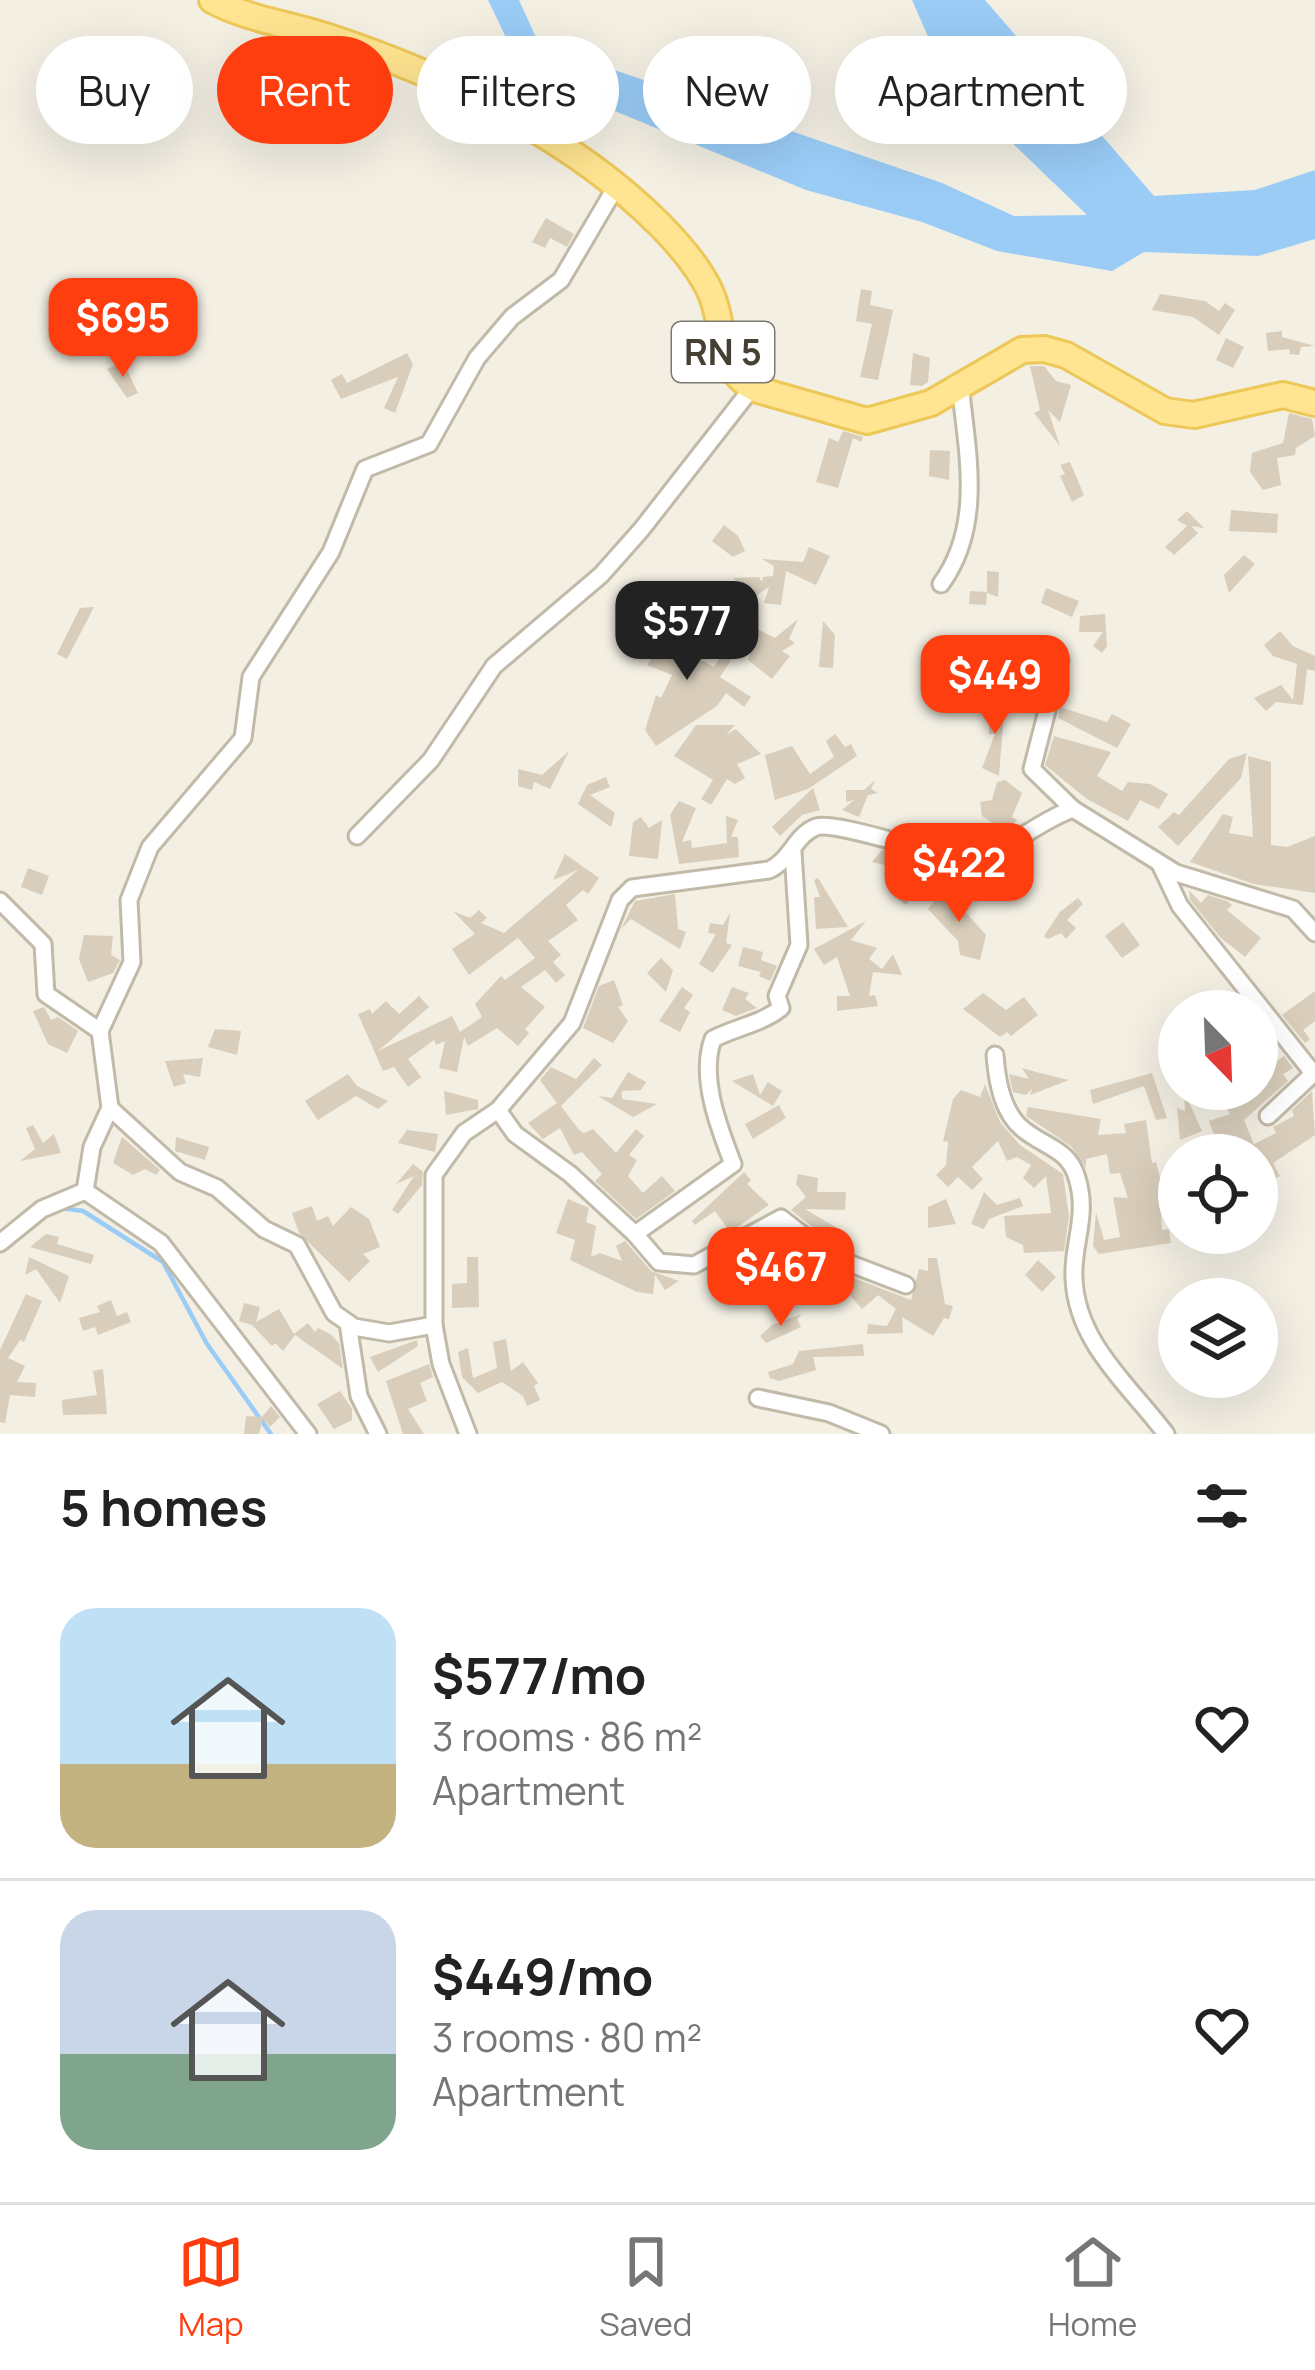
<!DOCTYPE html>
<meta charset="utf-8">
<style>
:root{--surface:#fff;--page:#f6f6f6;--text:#222;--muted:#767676;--line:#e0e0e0;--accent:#ff3e0f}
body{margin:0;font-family:Manrope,sans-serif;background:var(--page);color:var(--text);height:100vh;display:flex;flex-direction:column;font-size:45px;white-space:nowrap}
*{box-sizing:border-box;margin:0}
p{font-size:39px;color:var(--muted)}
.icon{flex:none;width:66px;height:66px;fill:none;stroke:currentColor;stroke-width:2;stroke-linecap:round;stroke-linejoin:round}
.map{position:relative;height:1434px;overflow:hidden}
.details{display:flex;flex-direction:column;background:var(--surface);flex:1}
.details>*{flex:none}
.top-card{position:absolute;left:36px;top:36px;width:1245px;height:108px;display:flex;gap:24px}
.needle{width:78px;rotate:157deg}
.fabs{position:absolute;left:1158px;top:990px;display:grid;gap:24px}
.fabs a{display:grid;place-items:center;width:120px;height:120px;border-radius:50%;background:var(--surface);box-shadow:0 12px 48px #0002;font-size:60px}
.price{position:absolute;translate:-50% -102px;padding:0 27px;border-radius:24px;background:var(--accent);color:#fff;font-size:39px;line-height:78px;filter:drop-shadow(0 3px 6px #0008)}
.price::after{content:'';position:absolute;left:50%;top:72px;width:36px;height:27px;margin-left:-18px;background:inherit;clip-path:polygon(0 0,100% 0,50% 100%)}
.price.active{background:#222;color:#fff}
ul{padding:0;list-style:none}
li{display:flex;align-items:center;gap:36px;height:300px;padding:0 60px}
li+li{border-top:3px solid var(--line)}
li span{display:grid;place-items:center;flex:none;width:336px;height:240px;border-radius:36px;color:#555}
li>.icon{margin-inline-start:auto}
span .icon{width:144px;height:144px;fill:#fffc;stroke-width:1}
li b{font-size:51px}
h2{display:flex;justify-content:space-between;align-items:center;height:144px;padding:0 60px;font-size:51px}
.pill{padding:0 42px;border-radius:54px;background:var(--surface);box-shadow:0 12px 48px #0002;font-size:42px;line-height:108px}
.pill.active{background:var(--accent);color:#fff}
.dock{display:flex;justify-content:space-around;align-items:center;height:168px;border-top:3px solid var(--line);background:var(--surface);font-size:33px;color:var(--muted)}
.dock a{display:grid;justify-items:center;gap:6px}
.dock .active{color:var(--accent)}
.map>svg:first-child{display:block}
</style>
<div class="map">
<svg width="1315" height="1434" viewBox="0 0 1315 1434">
<rect width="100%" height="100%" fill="#f3efe3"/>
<polygon fill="#9accf6" points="488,0 519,0 539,44 942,183 1014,216 1087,215 947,80 912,0 985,0 1154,196 1255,190 1315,170 1315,239 1258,256 1144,252 1112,271 997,251 922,222 806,190 523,73"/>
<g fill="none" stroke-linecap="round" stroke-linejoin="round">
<polyline stroke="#9accf6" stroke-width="4.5" points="61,1208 83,1211 163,1262 207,1344 271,1434"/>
</g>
<g fill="#d9cebb">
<polygon points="546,218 574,234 567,247 550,238 545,248 532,242"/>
<polygon points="861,289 872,291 870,305 893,310 878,380 860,377 872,324 856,321"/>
<polygon points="1160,294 1205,301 1219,311 1225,303 1235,310 1219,335 1193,317 1152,310"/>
<polygon points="1282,331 1282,337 1315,346 1301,347 1299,355 1289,354 1290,349 1268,351 1266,333"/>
<polygon points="1226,338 1244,347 1233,368 1216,360"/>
<polygon points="407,353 413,364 395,413 384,408 398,377 341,399 331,380 342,374 347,383"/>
<polygon points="913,353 930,358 928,382 922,386 910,385"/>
<polygon points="123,362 138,393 127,398 107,369"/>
<polygon points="1030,366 1044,366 1056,381 1071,385 1060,422 1048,410 1060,446 1034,413 1040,410"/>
<polygon points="1289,413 1312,419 1315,436 1296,448 1295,455 1277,458 1281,485 1263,490 1250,472 1252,453 1283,443"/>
<polygon points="843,431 863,437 861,442 853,438 838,488 816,482 829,438 838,442"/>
<polygon points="930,450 950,451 949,480 929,476"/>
<polygon points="1070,462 1084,495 1072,502 1060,476 1065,474 1060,465"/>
<polygon points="1231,510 1278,514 1277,533 1229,531"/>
<polygon points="1187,511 1204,528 1191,526 1198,533 1174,555 1165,547 1187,526 1177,520"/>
<polygon points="724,525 738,536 745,551 733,557 712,541"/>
<polygon points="809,547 830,556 816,585 786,571 781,605 764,603 769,587 737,609 742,614 723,634 715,630 722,616 716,618 745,589 733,578 759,577 762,582 763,577 773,576 774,566 762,559 803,562"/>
<polygon points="1244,555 1255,564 1229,593 1224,575"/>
<polygon points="987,571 999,572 998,597 987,593 986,605 969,604 970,591 987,592"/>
<polygon points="1046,588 1079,601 1072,617 1041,603"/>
<polygon points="94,607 67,659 57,654 80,608"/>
<polygon points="1105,614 1107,646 1102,653 1093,646 1103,632 1079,632 1080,616"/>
<polygon points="798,619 789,639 795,643 782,651 790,656 772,679 748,660 757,629 775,638"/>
<polygon points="695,621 708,626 696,657 714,667 732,640 740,646 720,677 751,697 744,707 726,693 717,706 656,746 645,730 656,695 661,698 672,675 647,665 652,658 634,650 638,641 658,649 667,632 687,641"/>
<polygon points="823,621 835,635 833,668 819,667"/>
<polygon points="1280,631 1293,646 1315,656 1315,671 1307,669 1303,705 1276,702 1266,711 1254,698 1281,685 1293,700 1297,664 1273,656 1264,645"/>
<polygon points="991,700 1005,700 999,776 982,768 995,734 989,734"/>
<polygon points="1060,707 1107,722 1112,714 1131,724 1117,748 1058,718"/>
<polygon points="696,725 735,725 726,735 736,729 761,754 737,764 745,778 735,784 727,779 711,805 701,799 713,780 674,756"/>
<polygon points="835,734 845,747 851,744 857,756 808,789 775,800 765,755 792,746 810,774 834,757 826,741"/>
<polygon points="1054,736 1111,752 1097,776 1122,791 1128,782 1150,784 1168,794 1159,809 1140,800 1128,821 1087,799 1045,765"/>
<polygon points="569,751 550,789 534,782 532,790 518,786 518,769 542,775"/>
<polygon points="1247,753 1241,778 1178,846 1158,827 1174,812 1179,815 1229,759"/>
<polygon points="1248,756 1271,762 1271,845 1287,847 1315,836 1315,893 1254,884 1190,862 1223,814 1233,817 1229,833 1253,837"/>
<polygon points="606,777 610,787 590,795 615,813 611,827 578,804 587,785"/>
<polygon points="875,780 871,789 878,793 868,795 859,817 842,810 854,800 846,802 846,790 864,790"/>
<polygon points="1005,780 1022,793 1012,817 1017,820 1006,831 982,816 980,802 992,800 997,782"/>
<polygon points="813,788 820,810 802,815 780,836 772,827"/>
<polygon points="679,801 696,808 682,842 691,840 692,848 727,843 726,816 738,820 731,837 738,837 739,857 679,864 670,815"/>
<polygon points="641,817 649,828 662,820 658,859 629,856 633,822"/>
<polygon points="882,850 911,858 913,865 914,859 930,863 906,905 898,899 916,872 872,862"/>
<polygon points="565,854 599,878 588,894 583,890 566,905 578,920 548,941 561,955 553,962 565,975 556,983 545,970 521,987 545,1007 525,1029 529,1033 518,1046 497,1028 468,1046 464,1037 457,1072 439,1068 445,1041 436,1045 434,1040 408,1059 421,1077 408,1087 394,1067 383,1071 358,1014 370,1009 372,1014 386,1001 399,1014 419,996 429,1007 378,1051 452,1016 460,1032 482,1017 475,1004 501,976 505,980 535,958 518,938 469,975 452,949 475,934 453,911 470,918 479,910 487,918 481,923 504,933 578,870 553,880"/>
<polygon points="28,868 49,876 42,895 21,887"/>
<polygon points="818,878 848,927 816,929 814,897 820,897 814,880"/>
<polygon points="944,888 986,935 980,960 960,955 958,941 928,909"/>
<polygon points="1189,890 1201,903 1208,895 1227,901 1232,905 1227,910 1261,938 1245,957 1221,938 1190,900"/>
<polygon points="675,894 678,929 686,932 680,949 631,919 621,929 635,901"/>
<polygon points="1078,898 1083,904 1067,920 1076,928 1066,939 1061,933 1048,939 1044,936 1060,912"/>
<polygon points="730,913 726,943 732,945 713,973 699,964 716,934 708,933 710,923 723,925"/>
<polygon points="866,921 851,940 877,948 869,959 882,969 893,954 902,975 873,972 869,996 875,995 878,1006 837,1011 837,996 850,996 837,957 824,965 814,949"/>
<polygon points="1123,922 1140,945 1122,958 1105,936"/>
<polygon points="84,935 113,936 111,955 120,960 113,973 88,982 79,959"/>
<polygon points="743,947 763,952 761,960 777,966 770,981 759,976 761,972 738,966"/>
<polygon points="661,958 673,970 666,992 647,973"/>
<polygon points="614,980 623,1005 618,1007 628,1021 613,1043 583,1028 599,986"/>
<polygon points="682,987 693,995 684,1008 690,1012 680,1032 659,1021"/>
<polygon points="732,987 749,993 745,999 757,1008 736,1016 722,1010"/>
<polygon points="1315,991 1315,1021 1303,1030 1310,1039 1305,1043 1282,1015"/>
<polygon points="983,993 1006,1010 1024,997 1038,1015 1011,1036 1007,1032 1000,1037 963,1009"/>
<polygon points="44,1007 51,1020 58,1017 78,1031 67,1053 48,1044 33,1011"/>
<polygon points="215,1029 241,1031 237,1055 208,1047"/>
<polygon points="1284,1056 1293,1068 1283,1074 1288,1081 1244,1120 1254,1144 1276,1133 1273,1127 1294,1116 1292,1110 1312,1091 1315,1135 1273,1163 1280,1176 1263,1185 1257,1155 1250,1147 1234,1149 1227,1134 1215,1138 1209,1121 1230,1114 1224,1105 1233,1100 1226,1089 1257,1089 1257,1075"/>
<polygon points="203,1058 200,1077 183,1074 186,1083 174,1087 165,1061"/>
<polygon points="594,1058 602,1065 561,1106 579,1130 584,1133 593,1129 616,1153 636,1129 644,1136 629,1155 637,1160 628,1176 643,1193 662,1176 675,1191 636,1219 595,1181 602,1174 582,1152 574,1155 560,1128 543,1139 528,1123 557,1103 540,1080 551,1067 576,1079"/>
<polygon points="1022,1068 1040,1073 1069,1080 1030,1095 1032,1089 1026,1095 1013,1092 1009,1074 1029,1079"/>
<polygon points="628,1072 646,1082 641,1090 622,1091 622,1099 657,1104 633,1117 598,1096 612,1098"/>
<polygon points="1152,1073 1167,1118 1156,1120 1144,1086 1093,1104 1090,1090"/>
<polygon points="348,1074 357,1086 388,1101 378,1109 356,1096 318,1120 305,1101"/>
<polygon points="753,1074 760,1095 768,1082 782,1091 773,1106 732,1081"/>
<polygon points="985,1084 1000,1122 1020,1145 1063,1174 1069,1216 1064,1251 1024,1253 1023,1245 1006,1237 1004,1216 1051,1213 1046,1176 1034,1188 1023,1178 1031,1165 1017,1157 1007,1161 998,1141 972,1167 983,1179 972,1190 958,1177 948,1187 936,1175 946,1165 948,1142 943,1141 953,1099 961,1090 980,1097"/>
<polygon points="1184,1089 1196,1089 1197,1099 1188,1100 1202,1131 1180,1140 1177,1108 1185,1111"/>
<polygon points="444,1091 478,1100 478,1109 446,1115"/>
<polygon points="779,1105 786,1118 753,1139 745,1124"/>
<polygon points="1028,1107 1101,1119 1098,1135 1126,1133 1124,1124 1146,1120 1152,1163 1156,1162 1166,1201 1160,1202 1162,1230 1169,1229 1171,1243 1099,1254 1093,1246 1096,1212 1104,1240 1120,1237 1113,1197 1128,1198 1120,1173 1110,1174 1107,1154 1086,1159 1086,1168 1071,1146 1026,1116"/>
<polygon points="33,1125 43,1143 54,1134 61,1153 20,1161 35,1149 26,1128"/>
<polygon points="407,1130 438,1134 435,1152 398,1143"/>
<polygon points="122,1137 160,1170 156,1175 145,1169 133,1175 113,1163"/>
<polygon points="176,1137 209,1147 205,1160 175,1151"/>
<polygon points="413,1164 423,1172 422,1185 398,1214 392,1210 414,1176 396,1184"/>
<polygon points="744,1172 751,1180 747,1184 769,1205 730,1232 715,1211 695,1225 692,1221"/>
<polygon points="798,1174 818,1178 817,1192 846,1192 845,1210 805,1209 842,1231 834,1244 791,1210 806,1197 796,1184"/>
<polygon points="984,1192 997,1205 1020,1198 1023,1206 989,1219 984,1229 971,1224"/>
<polygon points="568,1199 589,1208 586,1222 596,1226 591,1257 600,1253 622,1261 616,1246 625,1241 651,1271 679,1281 665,1290 655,1275 653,1294 637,1292 570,1260 575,1240 556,1233"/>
<polygon points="946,1199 956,1224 928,1228 928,1207"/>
<polygon points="312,1206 317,1221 328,1216 333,1226 351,1207 369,1219 380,1247 363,1254 370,1261 349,1282 299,1233 292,1213"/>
<polygon points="46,1234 59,1237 57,1244 94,1255 91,1264 30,1247"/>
<polygon points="782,1234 825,1267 911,1300 919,1269 928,1271 928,1258 937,1258 945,1304 953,1306 949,1319 944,1318 933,1336 902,1317 903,1333 867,1334 868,1324 887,1326 896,1309 878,1295 862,1309 848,1293 842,1299 830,1283 771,1240"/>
<polygon points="769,1241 789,1283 770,1292 745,1251"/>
<polygon points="29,1257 69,1276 60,1303 36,1269 25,1275"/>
<polygon points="467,1257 478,1257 479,1307 452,1308 452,1284 467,1283"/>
<polygon points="1038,1260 1056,1277 1042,1292 1025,1275"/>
<polygon points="26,1294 42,1301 24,1342 20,1340 8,1358 25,1366 17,1382 36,1383 35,1397 10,1395 5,1423 0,1422 0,1350"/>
<polygon points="111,1300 117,1316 127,1312 131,1322 98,1335 95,1327 83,1331 79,1318 100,1312 97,1306"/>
<polygon points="244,1303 260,1307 256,1322 279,1309 294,1334 308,1323 315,1332 318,1328 330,1334 339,1343 343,1369 295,1335 283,1351 275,1343 272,1346 252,1325 239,1321"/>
<polygon points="802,1314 797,1319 801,1327 766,1343 760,1336 772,1325"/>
<polygon points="506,1339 511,1371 523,1362 538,1383 534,1386 540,1400 527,1406 523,1396 502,1382 478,1393 462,1377 458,1352 468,1348 473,1378 497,1368 493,1342"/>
<polygon points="417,1340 418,1346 378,1372 370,1357"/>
<polygon points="863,1344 864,1356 813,1357 816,1370 779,1381 770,1378 768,1372 793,1364 799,1351"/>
<polygon points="429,1364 433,1377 420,1383 427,1401 408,1409 424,1434 403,1434 386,1381"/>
<polygon points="103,1369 107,1414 63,1415 62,1400 97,1395 93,1371"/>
<polygon points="340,1391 352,1409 352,1420 334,1429 317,1404"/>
<polygon points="271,1406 280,1417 270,1427 263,1419 259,1434 244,1434 246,1416 262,1417"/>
</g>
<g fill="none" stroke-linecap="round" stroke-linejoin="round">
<g stroke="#c2baa8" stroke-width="21">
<g id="minor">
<path d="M 941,584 C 984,525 967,452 960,384"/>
<polyline points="1060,660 1032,769 1073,809"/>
<polyline points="357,836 431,760 494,666 601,575 641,530 752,388"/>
<polyline points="1160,864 1180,906 1313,1073"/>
<polyline points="0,901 43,944 46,994 100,1031 110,1108 92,1147 85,1191"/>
<polyline points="100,1031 132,962 129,900 150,847 243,738 251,677 331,552 365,469 429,444 477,358 512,317 561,280 617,185"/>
<path d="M 995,1055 C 997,1081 1002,1113 1024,1130 C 1045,1147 1069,1149 1077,1178 C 1089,1216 1072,1244 1074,1278 C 1076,1343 1131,1387 1166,1434"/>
<polyline points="110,1108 180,1172 217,1188 264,1229 297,1245 334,1313 354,1327 389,1333 434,1325"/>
<path d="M 498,1110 L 515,1134 L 570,1174 L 635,1234 L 733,1164 C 719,1128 699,1077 713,1039 C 736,1027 761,1024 781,1008 L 777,996 L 799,945 L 793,852"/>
<polyline points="1268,1116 1315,1072"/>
<polyline points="85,1191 161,1243 308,1434"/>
<polyline points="635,1234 659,1262 694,1265 781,1218 830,1256 906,1285"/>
<polyline points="0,1243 42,1209 85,1191"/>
<polyline points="348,1323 359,1396 378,1434"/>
<polyline points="758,1398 829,1413 881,1434"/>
<path d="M 468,1434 L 441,1364 L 434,1325 L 434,1175 L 464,1133 L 498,1110 L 572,1023 L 620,900 L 632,888 L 769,870 C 791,860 795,835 816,827 C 835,820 931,855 962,857 C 1003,858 1036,821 1073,809 L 1176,873 L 1293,909 L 1315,933"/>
</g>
</g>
<g stroke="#edc758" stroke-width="30">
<path id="primary" d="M 212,0 C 246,19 289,24 325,36 C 442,74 571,136 659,224 C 678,243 697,265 709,289 C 728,327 712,369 758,390 L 867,421 L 931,403 L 1022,350 L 1044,349 L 1066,355 L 1165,411 L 1194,415 L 1283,395 L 1315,403"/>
</g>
<use href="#minor" stroke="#fff" stroke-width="15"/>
<use href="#primary" stroke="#ffe591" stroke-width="24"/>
</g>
<g text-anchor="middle" stroke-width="10" stroke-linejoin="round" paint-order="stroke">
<rect fill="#fff" stroke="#7e7970" stroke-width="3" x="672" y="322" width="102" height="60" rx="9"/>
<g font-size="36" font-weight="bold" fill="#463f33">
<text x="723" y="365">RN 5</text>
</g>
</g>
</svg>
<div class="fabs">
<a><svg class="needle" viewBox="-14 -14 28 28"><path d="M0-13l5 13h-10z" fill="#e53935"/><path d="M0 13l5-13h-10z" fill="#767676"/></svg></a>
<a><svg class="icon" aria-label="locate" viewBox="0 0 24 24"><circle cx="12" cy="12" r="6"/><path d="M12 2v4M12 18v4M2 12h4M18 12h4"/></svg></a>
<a><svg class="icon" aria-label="layers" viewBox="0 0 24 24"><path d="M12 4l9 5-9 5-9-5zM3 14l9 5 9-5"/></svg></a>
</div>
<b class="price" style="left:123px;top:380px">$695</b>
<b class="price active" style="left:687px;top:683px">$577</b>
<b class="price" style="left:995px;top:737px">$449</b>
<b class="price" style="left:959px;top:925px">$422</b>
<b class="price" style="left:781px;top:1329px">$467</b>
<div class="top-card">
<a class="pill">Buy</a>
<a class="pill active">Rent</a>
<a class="pill">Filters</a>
<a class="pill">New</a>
<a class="pill">Apartment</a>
</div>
</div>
<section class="details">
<h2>5 homes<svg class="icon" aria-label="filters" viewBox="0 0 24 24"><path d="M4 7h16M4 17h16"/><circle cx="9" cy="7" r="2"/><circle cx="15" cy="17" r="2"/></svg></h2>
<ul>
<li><span style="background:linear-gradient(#bfe0f5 65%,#c2b280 0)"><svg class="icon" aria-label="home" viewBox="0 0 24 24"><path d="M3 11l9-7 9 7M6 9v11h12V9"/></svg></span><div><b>$577/mo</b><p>3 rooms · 86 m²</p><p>Apartment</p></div><svg class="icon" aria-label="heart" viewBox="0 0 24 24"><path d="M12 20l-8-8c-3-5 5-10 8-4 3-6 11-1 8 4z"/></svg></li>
<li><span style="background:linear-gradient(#c9d6e8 60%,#7fa58c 0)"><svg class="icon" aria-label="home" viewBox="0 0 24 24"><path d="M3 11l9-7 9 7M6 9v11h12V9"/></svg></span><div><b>$449/mo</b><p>3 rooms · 80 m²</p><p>Apartment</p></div><svg class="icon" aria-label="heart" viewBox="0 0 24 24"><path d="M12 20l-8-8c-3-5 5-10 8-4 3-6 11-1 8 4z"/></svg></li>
</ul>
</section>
<nav class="dock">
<a class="active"><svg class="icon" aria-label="map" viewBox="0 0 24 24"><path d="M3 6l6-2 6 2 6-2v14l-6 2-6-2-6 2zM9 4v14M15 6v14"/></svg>Map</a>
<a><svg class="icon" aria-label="saved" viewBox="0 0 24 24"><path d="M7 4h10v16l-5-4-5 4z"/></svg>Saved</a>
<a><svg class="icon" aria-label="home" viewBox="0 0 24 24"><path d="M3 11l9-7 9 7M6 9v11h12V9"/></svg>Home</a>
</nav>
